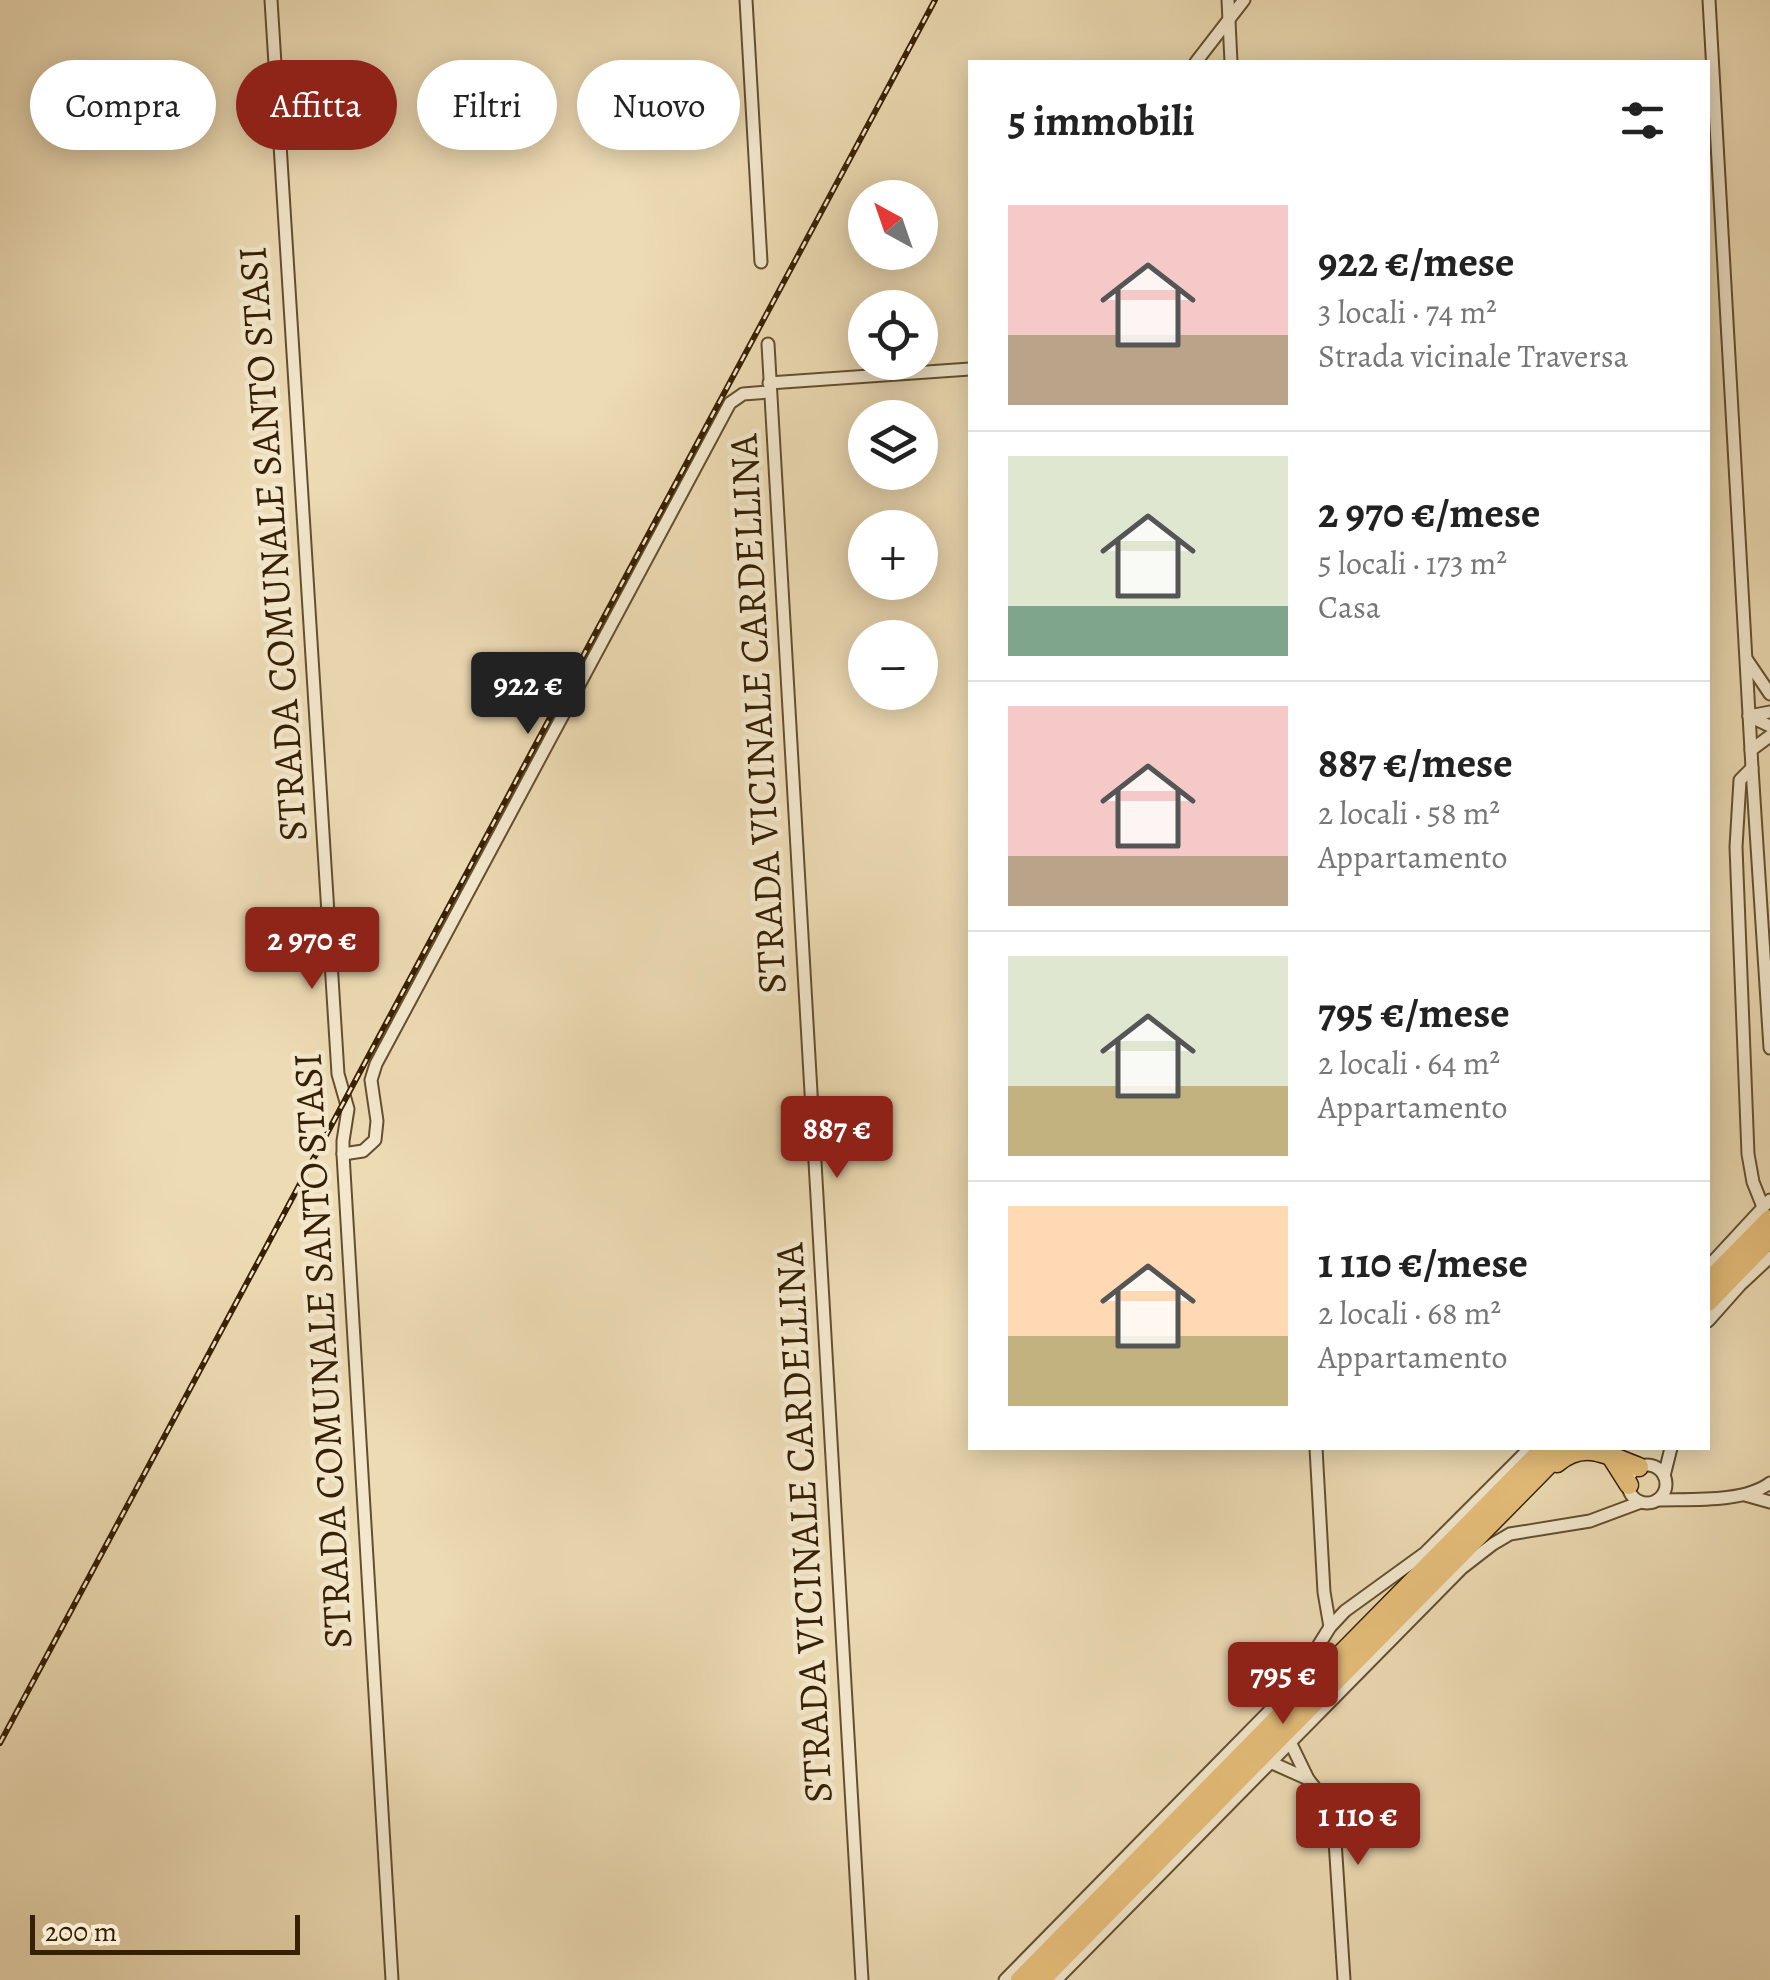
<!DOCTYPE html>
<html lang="it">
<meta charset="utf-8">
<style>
:root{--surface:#fff;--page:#f2f2f2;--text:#222;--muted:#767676;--line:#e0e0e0;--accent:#8f2418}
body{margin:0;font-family:Alegreya,serif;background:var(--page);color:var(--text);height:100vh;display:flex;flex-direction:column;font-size:38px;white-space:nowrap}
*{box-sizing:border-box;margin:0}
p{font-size:32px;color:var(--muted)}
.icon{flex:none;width:55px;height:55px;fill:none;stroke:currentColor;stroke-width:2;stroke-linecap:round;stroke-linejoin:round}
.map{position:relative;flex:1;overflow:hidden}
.side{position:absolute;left:968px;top:60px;width:742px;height:1390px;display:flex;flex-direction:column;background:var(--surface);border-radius:0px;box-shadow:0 5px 25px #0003}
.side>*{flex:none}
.top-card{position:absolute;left:30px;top:60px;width:788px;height:90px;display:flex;gap:20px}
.needle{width:65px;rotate:320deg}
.tools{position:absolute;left:848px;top:180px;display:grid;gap:20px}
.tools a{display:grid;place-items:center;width:90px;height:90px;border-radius:50%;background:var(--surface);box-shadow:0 5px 25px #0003;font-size:50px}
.scale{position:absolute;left:30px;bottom:25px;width:270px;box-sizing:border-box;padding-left:10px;border:5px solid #372000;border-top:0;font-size:28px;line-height:35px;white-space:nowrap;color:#372000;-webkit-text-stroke:8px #f3e8ce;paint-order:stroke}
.price{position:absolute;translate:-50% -85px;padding:0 22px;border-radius:10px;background:var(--accent);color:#fff;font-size:32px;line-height:65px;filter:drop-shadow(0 2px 5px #0008)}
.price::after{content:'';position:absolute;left:50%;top:60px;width:30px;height:22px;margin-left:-15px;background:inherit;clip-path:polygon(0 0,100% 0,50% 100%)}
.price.active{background:#222;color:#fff}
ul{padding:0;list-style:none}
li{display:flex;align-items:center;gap:30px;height:250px;padding:0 40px}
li+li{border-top:2px solid var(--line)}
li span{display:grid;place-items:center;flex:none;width:280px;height:200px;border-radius:0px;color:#555}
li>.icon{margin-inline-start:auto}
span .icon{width:120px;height:120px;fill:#fffc;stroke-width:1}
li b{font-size:42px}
h2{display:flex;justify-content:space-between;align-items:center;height:120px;padding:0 40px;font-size:42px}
.pill{padding:0 35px;border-radius:45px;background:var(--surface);box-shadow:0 5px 25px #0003;font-size:35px;line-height:90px}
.pill.active{background:var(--accent);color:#fff}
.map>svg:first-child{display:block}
</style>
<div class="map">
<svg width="1770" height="1980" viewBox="0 0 1770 1980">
<rect width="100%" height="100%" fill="#eddbb4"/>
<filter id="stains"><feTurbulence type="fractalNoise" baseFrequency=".002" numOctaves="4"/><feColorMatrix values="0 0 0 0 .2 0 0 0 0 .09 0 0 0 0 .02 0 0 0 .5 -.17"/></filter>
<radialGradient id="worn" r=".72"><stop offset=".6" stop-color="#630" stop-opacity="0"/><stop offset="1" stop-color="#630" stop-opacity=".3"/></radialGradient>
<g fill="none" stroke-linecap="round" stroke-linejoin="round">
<g stroke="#644f2d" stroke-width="15">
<g id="minor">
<polyline points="271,0 338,1074 348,1109 343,1141 343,1154 392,1980"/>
<polyline points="746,0 761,262"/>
<polyline points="1228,0 1231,62"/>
<polyline points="1709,0 1752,768 1770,1048"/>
<polyline points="1196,62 1244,0"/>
<polyline points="768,344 862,1980"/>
<polyline points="769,383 970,369"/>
<polyline points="1747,660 1770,694"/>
<polyline points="1749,716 1770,726"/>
<polyline points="1749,716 1770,712"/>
<polyline points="1751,750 1770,736"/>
<polyline points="1752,768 1740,780 1736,847 1748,1154 1753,1182 1763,1207"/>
<polyline points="343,1154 363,1151 375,1140 377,1121 371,1080 376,1064 730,403 743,394 769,392"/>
<polyline points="1708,1267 1770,1200"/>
<polyline points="1708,1321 1740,1285 1770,1257"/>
<polyline points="1316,1448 1324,1592 1330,1627"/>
<circle cx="1647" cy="1484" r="19"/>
<polyline points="1664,1476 1671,1448"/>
<polyline points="1745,1495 1770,1502"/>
<path d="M 1657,1500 C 1690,1499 1744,1503 1770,1483"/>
<polyline points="1290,1742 1308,1779 1326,1802 1334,1825 1344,1980"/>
<polyline points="1270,1762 1308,1779"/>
<polyline points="1005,1980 1292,1688 1330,1627 1345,1611 1425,1553 1530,1448"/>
<polyline points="1056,1980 1462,1568 1493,1544 1510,1534 1590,1521 1641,1502"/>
</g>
</g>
<g stroke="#372000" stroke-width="21">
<g id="highway">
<polyline points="1708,1282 1770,1219"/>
<polyline points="1708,1302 1770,1238"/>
<polyline points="1610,1455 1629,1485"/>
<path d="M 1557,1463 C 1585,1439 1609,1456 1639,1467"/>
<polyline points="1020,1980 1544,1448"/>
<polyline points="1041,1980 1565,1448"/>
</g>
</g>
<use href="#minor" stroke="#f3e8ce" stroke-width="11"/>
<use href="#highway" stroke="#e6be7a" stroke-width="18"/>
<g stroke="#372000" stroke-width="6">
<polyline id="rail" points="0,1743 935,0"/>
</g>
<use href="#rail" stroke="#f3e8ce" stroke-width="2.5" stroke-dasharray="8" stroke-linecap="butt"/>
</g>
<g text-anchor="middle" stroke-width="9" stroke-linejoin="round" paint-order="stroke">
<g font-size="40" fill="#372000" stroke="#f3e8ce">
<text transform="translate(272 544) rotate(-94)" y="14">STRADA COMUNALE SANTO STASI</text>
<text transform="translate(757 714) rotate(-93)" y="14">STRADA VICINALE CARDELLINA</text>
<text transform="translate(322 1351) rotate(-93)" y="14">STRADA COMUNALE SANTO STASI</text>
<text transform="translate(803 1523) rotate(-93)" y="14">STRADA VICINALE CARDELLINA</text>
</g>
</g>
<rect width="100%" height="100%" filter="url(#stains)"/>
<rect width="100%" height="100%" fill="url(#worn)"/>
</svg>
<div class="tools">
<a><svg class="needle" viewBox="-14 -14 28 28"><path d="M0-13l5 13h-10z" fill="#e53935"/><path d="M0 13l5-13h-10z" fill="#767676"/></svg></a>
<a><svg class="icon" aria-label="locate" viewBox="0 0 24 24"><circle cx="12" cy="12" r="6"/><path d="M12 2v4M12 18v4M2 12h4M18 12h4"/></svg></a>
<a><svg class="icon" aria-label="layers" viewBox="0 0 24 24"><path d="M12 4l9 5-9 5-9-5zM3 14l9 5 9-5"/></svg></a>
<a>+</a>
<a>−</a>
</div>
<div class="scale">200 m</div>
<b class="price active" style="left:528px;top:737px">922 €</b>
<b class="price" style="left:312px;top:992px">2 970 €</b>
<b class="price" style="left:837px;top:1181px">887 €</b>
<b class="price" style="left:1283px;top:1727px">795 €</b>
<b class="price" style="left:1358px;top:1868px">1 110 €</b>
<div class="top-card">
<a class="pill">Compra</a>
<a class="pill active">Affitta</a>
<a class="pill">Filtri</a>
<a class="pill">Nuovo</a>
</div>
<section class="side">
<h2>5 immobili<svg class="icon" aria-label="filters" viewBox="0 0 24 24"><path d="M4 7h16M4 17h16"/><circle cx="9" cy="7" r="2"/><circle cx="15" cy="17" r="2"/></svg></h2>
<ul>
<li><span style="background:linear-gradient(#f6c9c9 65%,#b9a48a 0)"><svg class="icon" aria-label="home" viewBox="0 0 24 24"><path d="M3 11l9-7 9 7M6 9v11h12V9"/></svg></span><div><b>922 €/mese</b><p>3 locali · 74 m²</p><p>Strada vicinale Traversa</p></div></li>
<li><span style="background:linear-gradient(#dfe7d0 75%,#7fa58c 0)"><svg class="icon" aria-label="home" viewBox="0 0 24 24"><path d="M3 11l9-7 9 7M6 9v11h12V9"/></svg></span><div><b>2 970 €/mese</b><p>5 locali · 173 m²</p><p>Casa</p></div></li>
<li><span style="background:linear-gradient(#f6c9c9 75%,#b9a48a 0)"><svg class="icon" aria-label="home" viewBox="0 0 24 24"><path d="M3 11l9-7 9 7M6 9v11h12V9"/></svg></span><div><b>887 €/mese</b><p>2 locali · 58 m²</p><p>Appartamento</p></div></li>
<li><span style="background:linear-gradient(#dfe7d0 65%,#c2b280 0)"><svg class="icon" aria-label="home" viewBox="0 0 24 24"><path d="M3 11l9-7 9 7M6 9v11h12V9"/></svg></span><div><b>795 €/mese</b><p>2 locali · 64 m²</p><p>Appartamento</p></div></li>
<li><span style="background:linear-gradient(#ffd9b3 65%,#c2b280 0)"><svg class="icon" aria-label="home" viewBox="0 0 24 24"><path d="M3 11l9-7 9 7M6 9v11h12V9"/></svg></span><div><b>1 110 €/mese</b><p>2 locali · 68 m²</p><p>Appartamento</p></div></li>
</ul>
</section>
</div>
